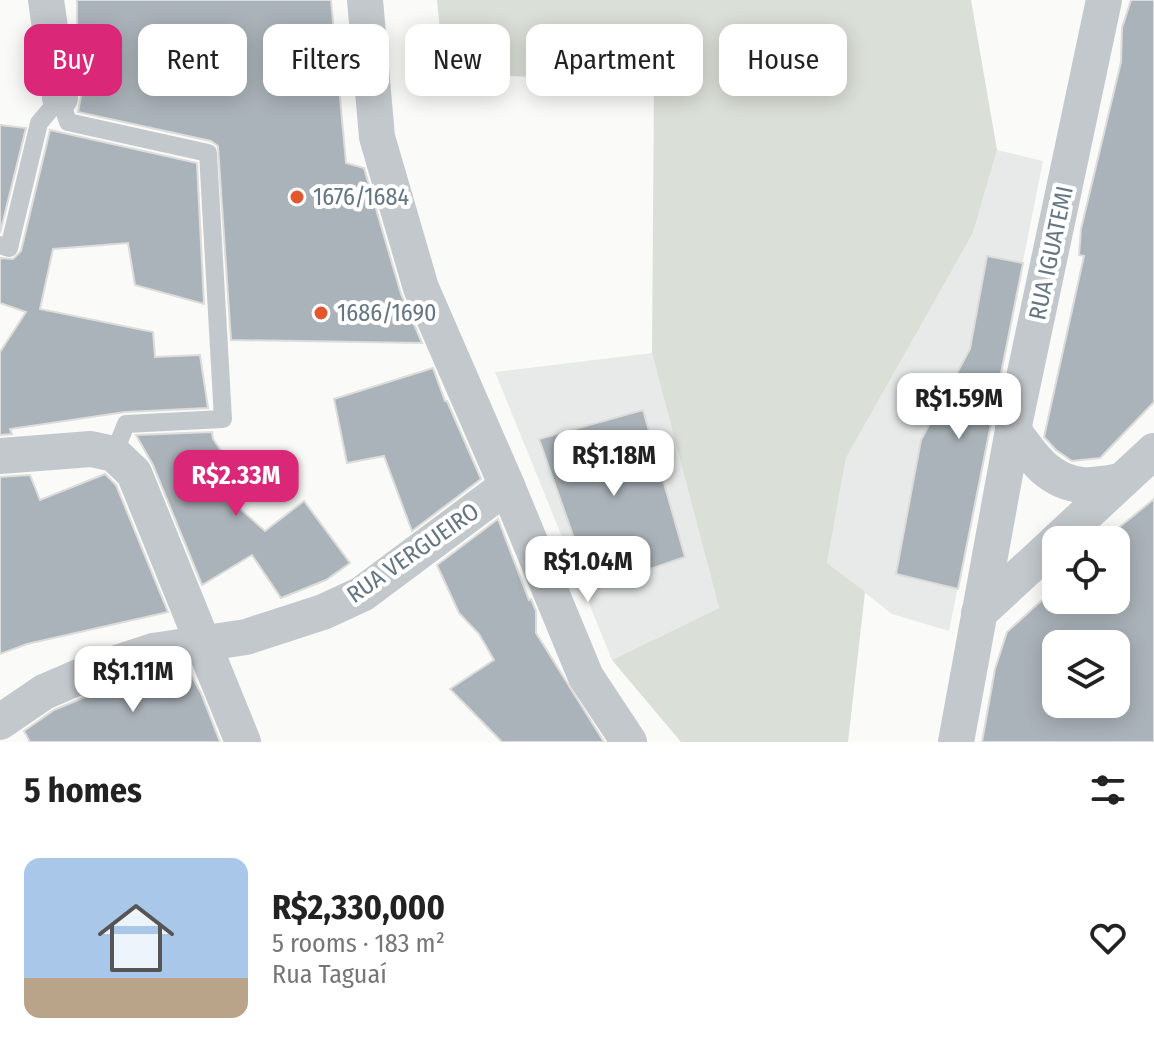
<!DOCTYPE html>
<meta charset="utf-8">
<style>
:root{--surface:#fff;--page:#f2f2f2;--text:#222;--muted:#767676;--accent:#db2777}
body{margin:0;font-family:"Fira Sans Condensed",sans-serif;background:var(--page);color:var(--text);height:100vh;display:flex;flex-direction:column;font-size:30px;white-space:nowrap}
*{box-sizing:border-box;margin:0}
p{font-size:26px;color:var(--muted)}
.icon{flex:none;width:44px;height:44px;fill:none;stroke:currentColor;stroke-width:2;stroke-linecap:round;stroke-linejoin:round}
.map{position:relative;height:742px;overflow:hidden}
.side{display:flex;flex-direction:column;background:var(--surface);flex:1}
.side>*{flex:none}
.banner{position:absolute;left:24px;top:24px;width:1106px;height:72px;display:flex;gap:16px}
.fabs{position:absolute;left:1042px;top:526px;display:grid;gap:16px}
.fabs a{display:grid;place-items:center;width:88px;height:88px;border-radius:16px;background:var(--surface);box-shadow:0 4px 20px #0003;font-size:40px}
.price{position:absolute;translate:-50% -68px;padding:0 18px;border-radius:16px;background:#fff;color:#222;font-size:26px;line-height:52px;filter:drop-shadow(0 2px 4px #0008)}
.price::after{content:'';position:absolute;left:50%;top:48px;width:24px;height:18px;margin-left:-12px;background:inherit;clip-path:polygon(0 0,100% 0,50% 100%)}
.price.on{background:var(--accent);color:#fff}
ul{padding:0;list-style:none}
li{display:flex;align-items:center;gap:24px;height:200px;padding:0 24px}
li span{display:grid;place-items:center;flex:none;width:224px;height:160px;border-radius:16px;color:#555}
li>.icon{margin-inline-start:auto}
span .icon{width:96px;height:96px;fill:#fffc;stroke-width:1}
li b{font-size:34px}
h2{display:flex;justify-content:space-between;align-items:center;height:96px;padding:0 24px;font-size:34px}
.tag{padding:0 28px;border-radius:16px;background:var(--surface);box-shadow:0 4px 20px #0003;font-size:28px;line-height:72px}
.tag.on{background:var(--accent);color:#fff}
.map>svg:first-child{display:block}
</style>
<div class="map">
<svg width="1154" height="742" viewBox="0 0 1154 742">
<rect width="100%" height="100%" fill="#fafaf8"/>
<g fill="#e8e9e9">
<polygon points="997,150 1043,161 949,631 892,614 827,563 846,458 973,233"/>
<polygon points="652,353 719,608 612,660 495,372"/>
</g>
<polygon fill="#dadfd7" points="437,0 971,0 997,150 973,233 846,458 827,563 865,592 848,742 681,742 612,660 719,608 652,353 654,84 444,72"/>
<g fill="#aab3b9" stroke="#dcdcda" stroke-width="2" fill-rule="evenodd">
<polygon points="77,0 331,0 346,163 364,168 401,294 422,343 231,340 218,146 211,141 78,112 81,96 77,67"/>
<polygon points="1131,0 1154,0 1154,402 1100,458 1072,461 1056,450 1044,437 1084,256 1079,255 1081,229 1121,62 1122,28"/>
<polygon points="0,125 26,128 0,233"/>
<polygon points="50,130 197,163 204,304 135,285 128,243 53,249 40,309 153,332 155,357 200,355 208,408 125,412 10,429 12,434 0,435 0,352 26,312 0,303 0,258 13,259 21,251"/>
<polygon points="987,256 1023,263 958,589 896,574 921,440 970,349"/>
<polygon points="433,368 445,401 447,401 481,479 412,531 384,456 347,463 334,399"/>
<polygon points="643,410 685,557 592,589 539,439"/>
<polygon points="212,432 213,439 243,483 229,499 265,531 304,501 350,563 326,580 281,598 252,555 202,585 153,465 136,435"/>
<polygon points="105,474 116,485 168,612 27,644 0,654 0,477 30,475 40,500"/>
<path d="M 1154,499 L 1154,742 L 982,742 L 995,669 L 1007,632 L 1042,600 L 1116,600 L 1116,530 ZM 1056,644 L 1116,644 L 1116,704 L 1056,704 Z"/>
<polygon points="498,519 529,600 531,599 536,611 536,633 604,742 502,742 450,689 494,660 479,634 459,613 437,565"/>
<polygon points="186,667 201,693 220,742 30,742 24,731 54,710 102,690 158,672"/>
</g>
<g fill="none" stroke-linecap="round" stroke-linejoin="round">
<g stroke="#c3c8cc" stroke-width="18">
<polyline points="60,98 68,122 208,153 223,419 126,424 114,454"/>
<polyline points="0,245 9,248 39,123 60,98"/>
</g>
<g stroke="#c3c8cc" stroke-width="36">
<polyline points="46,0 60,98"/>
<polyline points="365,0 377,137 421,288 507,486 586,677 629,742"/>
<path d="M 1013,430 C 1031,455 1048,482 1082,485 C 1094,486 1109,483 1121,481"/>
<polyline points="0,456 91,449 114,454 134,473 243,742"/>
<polyline points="1058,540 1154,451"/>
<polyline points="979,613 1056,542"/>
<polyline points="0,722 44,692 95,670 153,651 246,637 323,612 362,594 507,486"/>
<polyline points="956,742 1013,430 1104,0"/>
</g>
</g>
<g fill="#e4572e" stroke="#fff" stroke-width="3">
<circle cx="297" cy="197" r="8"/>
<circle cx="321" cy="313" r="8"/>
</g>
<g text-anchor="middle" stroke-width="8" stroke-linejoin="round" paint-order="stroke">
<g font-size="24" fill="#657683" stroke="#fff" text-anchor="start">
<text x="313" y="205">1676/1684</text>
<text x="337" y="321">1686/1690</text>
</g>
<g font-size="24" fill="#657683" stroke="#fff">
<text transform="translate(1051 253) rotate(-78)" y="8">RUA IGUATEMI</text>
<text transform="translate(413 553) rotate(-35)" y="8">RUA VERGUEIRO</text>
</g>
</g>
</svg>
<div class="fabs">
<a><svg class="icon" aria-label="locate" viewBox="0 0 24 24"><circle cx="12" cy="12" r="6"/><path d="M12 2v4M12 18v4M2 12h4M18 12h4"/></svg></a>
<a><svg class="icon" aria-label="layers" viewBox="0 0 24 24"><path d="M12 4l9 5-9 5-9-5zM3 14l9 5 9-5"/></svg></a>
</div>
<b class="price" style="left:959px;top:441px">R$1.59M</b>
<b class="price" style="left:614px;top:498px">R$1.18M</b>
<b class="price on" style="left:236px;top:518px">R$2.33M</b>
<b class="price" style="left:588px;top:604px">R$1.04M</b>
<b class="price" style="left:133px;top:714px">R$1.11M</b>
<div class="banner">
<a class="tag on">Buy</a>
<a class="tag">Rent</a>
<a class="tag">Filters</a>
<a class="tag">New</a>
<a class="tag">Apartment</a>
<a class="tag">House</a>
</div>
</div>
<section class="side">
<h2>5 homes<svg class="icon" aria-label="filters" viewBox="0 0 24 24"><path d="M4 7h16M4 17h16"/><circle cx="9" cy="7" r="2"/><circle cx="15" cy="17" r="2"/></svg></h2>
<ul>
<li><span style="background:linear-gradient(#a9c7e8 75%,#b9a48a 0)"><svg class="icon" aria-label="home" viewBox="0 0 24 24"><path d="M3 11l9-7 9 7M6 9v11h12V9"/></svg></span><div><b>R$2,330,000</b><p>5 rooms · 183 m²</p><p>Rua Taguaí</p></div><svg class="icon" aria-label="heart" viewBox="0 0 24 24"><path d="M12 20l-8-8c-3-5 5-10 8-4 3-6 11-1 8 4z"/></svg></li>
</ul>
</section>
